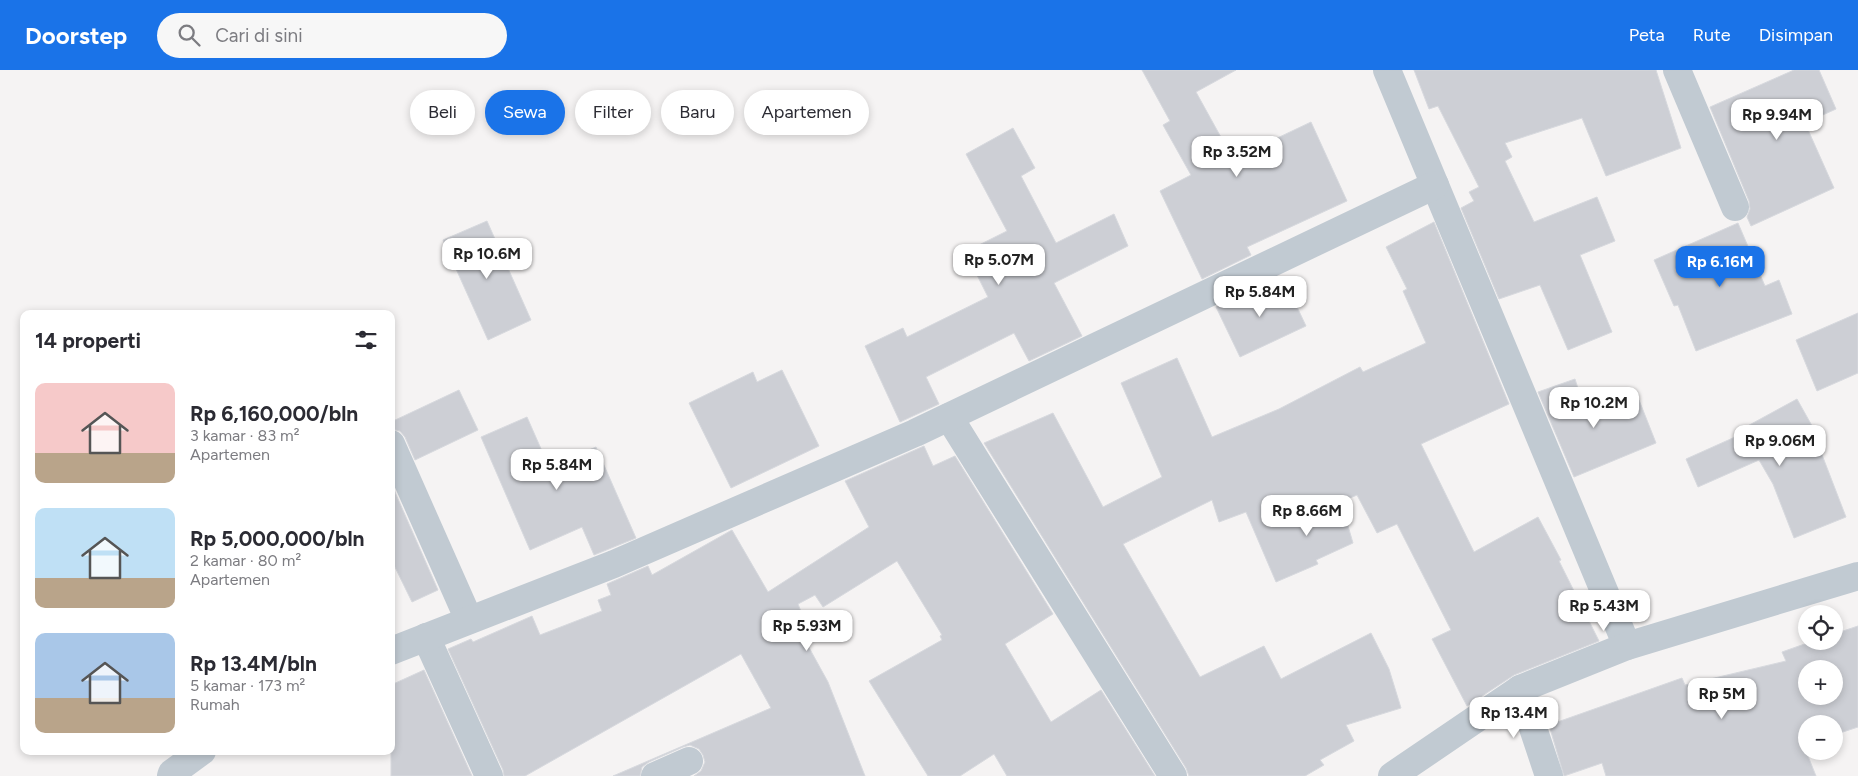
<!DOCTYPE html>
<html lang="id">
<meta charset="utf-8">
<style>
:root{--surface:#fff;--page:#f7f7f7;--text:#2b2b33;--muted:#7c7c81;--accent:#1a73e8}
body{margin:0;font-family:Figtree,sans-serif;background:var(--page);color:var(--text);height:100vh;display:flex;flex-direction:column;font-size:19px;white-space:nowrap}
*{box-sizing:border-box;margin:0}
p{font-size:16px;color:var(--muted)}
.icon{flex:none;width:28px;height:28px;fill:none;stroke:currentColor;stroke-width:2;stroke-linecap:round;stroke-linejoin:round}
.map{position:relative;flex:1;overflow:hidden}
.side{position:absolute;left:20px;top:240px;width:375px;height:445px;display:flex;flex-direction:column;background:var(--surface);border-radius:10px;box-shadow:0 2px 8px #0003}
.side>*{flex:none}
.guide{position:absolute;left:410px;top:20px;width:475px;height:45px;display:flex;gap:10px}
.tools{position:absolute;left:1798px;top:535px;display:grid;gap:10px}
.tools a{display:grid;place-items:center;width:45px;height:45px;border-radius:50%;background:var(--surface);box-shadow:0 2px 8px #0003;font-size:25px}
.price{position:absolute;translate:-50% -42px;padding:0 11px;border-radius:10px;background:#fff;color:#222;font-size:16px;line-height:32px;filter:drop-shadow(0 1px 2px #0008)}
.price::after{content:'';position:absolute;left:50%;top:30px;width:15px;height:11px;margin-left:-8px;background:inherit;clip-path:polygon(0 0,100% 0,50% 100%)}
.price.selected{background:var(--accent);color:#fff}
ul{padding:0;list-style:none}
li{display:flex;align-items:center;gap:15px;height:125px;padding:0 15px}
li span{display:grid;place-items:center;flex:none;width:140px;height:100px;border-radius:10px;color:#555}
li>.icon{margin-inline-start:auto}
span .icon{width:60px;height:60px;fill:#fffc;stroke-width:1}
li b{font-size:21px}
h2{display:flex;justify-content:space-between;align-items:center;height:60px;padding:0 15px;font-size:21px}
.chip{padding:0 18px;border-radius:22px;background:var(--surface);box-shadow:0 2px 8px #0003;font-size:18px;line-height:45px}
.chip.selected{background:var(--accent);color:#fff}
header{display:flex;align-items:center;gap:30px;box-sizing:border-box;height:70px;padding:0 25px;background:var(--accent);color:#fff}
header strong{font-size:24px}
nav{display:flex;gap:28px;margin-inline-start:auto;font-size:18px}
.search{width:350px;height:45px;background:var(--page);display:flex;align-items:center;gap:12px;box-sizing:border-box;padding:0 18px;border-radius:28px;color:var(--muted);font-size:19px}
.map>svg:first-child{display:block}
</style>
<header>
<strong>Doorstep</strong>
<div class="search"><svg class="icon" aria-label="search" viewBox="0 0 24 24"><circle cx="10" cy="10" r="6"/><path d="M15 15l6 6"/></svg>Cari di sini</div>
<nav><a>Peta</a><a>Rute</a><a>Disimpan</a></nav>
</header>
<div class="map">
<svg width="1858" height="706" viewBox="0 0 1858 706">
<rect width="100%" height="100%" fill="#f5f3f3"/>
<g fill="#cdcfd5" stroke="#d7d9de" fill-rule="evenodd">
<polygon points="1142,0 1236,0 1196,22 1233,89 1311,52 1347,131 1247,177 1251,185 1202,209 1160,121 1191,105 1163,55 1170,51"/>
<polygon points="1414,0 1656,0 1681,78 1606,106 1582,48 1505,73 1512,87 1505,91 1534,152 1597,127 1615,171 1580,185 1612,262 1568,280 1540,215 1499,229 1461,138 1474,131 1469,122 1479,117 1438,36 1429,39"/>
<polygon points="1794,0 1819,0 1836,39 1805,53 1834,118 1751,156 1747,147 1750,139 1749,131 1710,37"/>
<polygon points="1013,58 1035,98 1021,106 1056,173 1114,144 1128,176 1054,213 1082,266 1029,291 1014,263 926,307 939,334 900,352 865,276 903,258 907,267 988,227 974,199 988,191 979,175 1007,161 966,84"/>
<polygon points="487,151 531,250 488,270 443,170"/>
<polygon points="1434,152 1509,334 1421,374 1474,482 1538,447 1561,490 1559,491 1599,571 1514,605 1467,636 1432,569 1451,560 1397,454 1377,463 1357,425 1341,432 1353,473 1316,490 1318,494 1276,512 1246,442 1219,452 1212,430 1123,474 1200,607 1264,576 1281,609 1371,563 1389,599 1401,638 1346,655 1354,671 1320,690 1324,695 1305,706 1189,706 1186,698 984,373 1053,343 1103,437 1162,407 1121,313 1177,288 1212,367 1279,339 1360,297 1363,302 1426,273 1403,221 1407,219 1386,177"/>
<polygon points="1738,153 1765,216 1779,210 1792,244 1696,281 1678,235 1674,236 1654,190"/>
<polygon points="1267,212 1275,226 1289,220 1306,256 1240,287 1216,237"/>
<polygon points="1858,243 1858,303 1817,321 1796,270"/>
<polygon points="782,300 819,376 731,418 689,333 753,302 757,312"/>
<polygon points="1575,309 1588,350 1639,330 1656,373 1574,407 1538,322"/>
<polygon points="459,320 478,360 415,390 405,367 400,361 391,359 391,352"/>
<polygon points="1797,329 1816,363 1814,364 1846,447 1794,468 1773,414 1759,390 1698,417 1686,389 1744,363 1742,359"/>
<polygon points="527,347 549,397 596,377 636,468 594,485 582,457 530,480 481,367"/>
<polygon points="924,376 933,396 955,386 1053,544 1005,574 1051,652 1101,620 1155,706 1007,706 994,684 960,706 928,706 869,611 942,570 940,566 942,565 897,491 823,537 815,525 798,534 804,549 796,554 828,612 865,706 694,706 701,701 705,692 703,685 699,679 690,675 683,677 649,692 642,697 640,706 613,706 771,638 741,584 525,706 504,706 503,700 448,579 471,569 473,572 532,546 540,565 602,541 598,530 611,525 607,514 648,496 652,505 732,460 768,522 869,457 845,411"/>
<polygon points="391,413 438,520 412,532 391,489"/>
<path d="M 1858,556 L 1858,657 L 1834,665 L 1834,654 L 1806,654 L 1806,681 L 1816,706 L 1606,706 L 1602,693 L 1564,706 L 1549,655 L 1682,608 L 1685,615 L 1786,591 L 1782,582 L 1813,571 L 1834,571 L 1834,564 ZM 1806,599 L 1834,599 L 1834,626 L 1806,626 Z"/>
<polygon points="424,600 472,706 391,706 391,615"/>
</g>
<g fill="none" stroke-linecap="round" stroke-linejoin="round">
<g stroke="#c1cad2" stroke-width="28">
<polyline points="1387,0 1627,576"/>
<polyline points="1677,0 1735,137"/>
<polyline points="949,347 1173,706"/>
<polyline points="391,374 469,550"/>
<polyline points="426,567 489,706"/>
<polyline points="391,581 614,494 915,363 1435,115"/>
<polyline points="1520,619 1549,706"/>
<polyline points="171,706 172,703 202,681"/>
<polyline points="655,706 689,691"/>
<polyline points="1392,706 1520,619 1627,576 1858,506"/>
</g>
</g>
</svg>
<div class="tools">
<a><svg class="icon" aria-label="locate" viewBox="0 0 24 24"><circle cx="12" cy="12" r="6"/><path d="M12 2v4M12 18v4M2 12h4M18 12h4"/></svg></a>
<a>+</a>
<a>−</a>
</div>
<b class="price" style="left:1777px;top:71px">Rp 9.94M</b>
<b class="price" style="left:1237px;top:108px">Rp 3.52M</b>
<b class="price" style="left:487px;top:210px">Rp 10.6M</b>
<b class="price" style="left:999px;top:216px">Rp 5.07M</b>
<b class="price selected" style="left:1720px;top:218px">Rp 6.16M</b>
<b class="price" style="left:1260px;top:248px">Rp 5.84M</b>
<b class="price" style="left:1594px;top:359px">Rp 10.2M</b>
<b class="price" style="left:1780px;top:397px">Rp 9.06M</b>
<b class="price" style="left:557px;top:421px">Rp 5.84M</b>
<b class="price" style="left:1307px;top:467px">Rp 8.66M</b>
<b class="price" style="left:1604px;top:562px">Rp 5.43M</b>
<b class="price" style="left:807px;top:582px">Rp 5.93M</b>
<b class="price" style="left:1722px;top:650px">Rp 5M</b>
<b class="price" style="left:1514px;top:669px">Rp 13.4M</b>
<div class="guide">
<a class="chip">Beli</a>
<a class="chip selected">Sewa</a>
<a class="chip">Filter</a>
<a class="chip">Baru</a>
<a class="chip">Apartemen</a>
</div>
<section class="side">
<h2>14 properti<svg class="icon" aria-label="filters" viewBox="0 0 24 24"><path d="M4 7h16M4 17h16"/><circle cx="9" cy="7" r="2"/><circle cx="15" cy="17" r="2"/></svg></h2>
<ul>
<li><span style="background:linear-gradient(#f6c9c9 70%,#b9a48a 0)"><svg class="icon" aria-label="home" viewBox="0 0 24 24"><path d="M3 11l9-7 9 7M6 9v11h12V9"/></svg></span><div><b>Rp 6,160,000/bln</b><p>3 kamar · 83 m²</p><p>Apartemen</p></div></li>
<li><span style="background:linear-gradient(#bfe0f5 70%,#b9a48a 0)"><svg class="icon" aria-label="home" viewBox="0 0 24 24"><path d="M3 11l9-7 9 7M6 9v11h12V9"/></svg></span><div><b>Rp 5,000,000/bln</b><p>2 kamar · 80 m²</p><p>Apartemen</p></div></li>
<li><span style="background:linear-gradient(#a9c7e8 65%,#b9a48a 0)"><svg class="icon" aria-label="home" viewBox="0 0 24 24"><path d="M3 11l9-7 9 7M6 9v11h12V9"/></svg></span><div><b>Rp 13.4M/bln</b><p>5 kamar · 173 m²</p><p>Rumah</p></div></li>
</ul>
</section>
</div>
